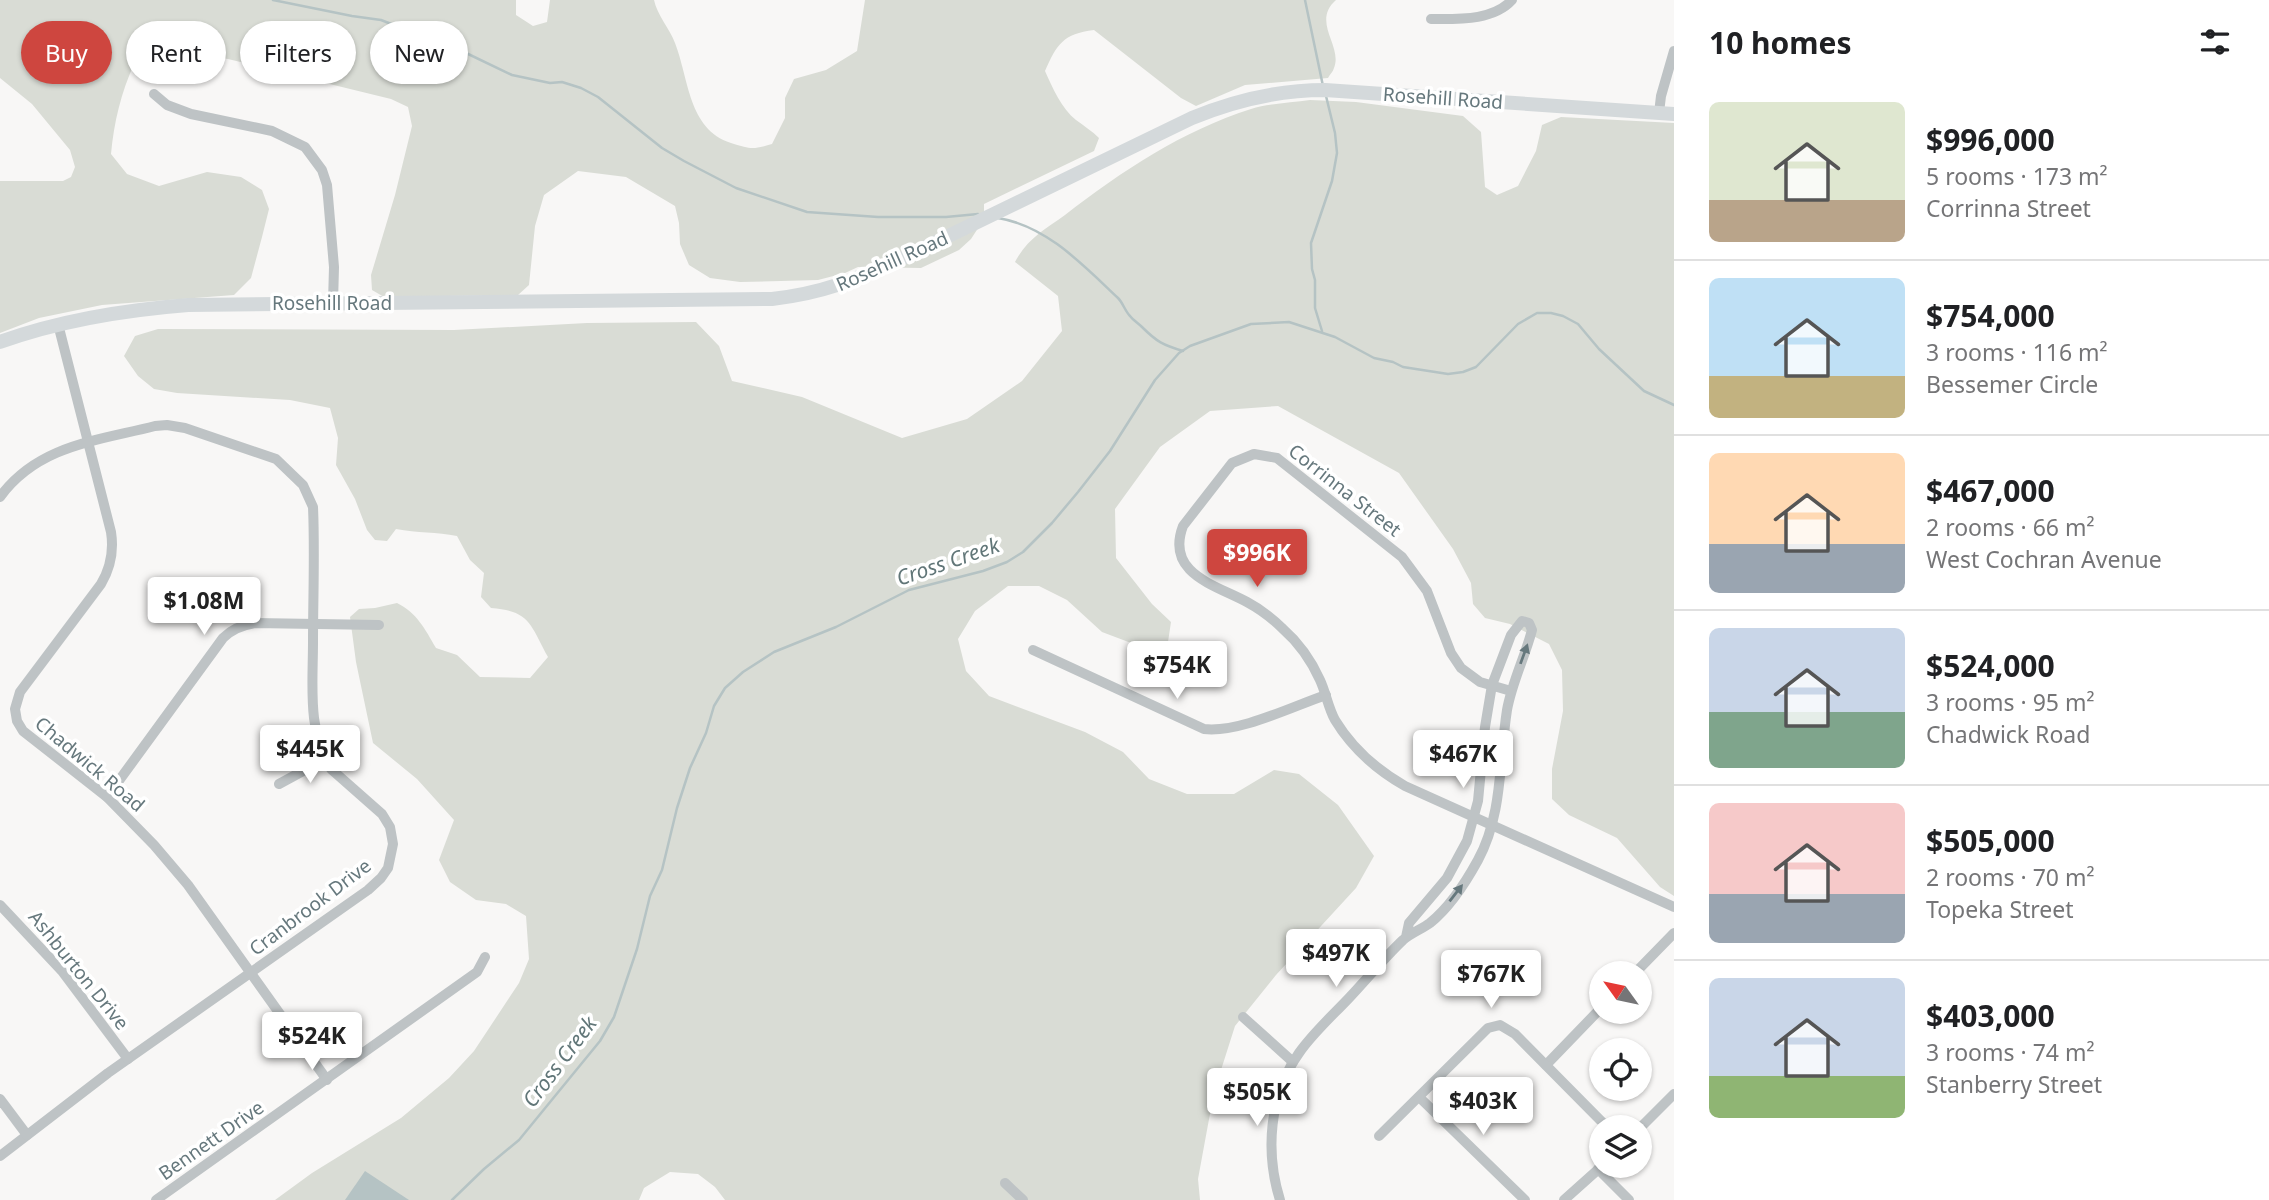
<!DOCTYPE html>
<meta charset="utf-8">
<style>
:root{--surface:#fff;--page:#f6f6f6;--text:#202124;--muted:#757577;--line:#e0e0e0;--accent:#ce463f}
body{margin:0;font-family:"Noto Sans",sans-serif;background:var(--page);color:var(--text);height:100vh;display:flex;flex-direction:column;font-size:26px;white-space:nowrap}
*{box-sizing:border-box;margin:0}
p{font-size:23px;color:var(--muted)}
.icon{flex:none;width:38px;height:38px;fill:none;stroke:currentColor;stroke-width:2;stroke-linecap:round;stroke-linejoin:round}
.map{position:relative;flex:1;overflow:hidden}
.drawer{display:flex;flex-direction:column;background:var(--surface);width:595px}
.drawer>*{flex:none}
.guide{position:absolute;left:21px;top:21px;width:665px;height:63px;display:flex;gap:14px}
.needle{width:46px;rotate:303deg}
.controls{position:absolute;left:1589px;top:961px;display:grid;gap:14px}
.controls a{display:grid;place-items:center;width:63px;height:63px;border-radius:50%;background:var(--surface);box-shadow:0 2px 5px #0004;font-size:35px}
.price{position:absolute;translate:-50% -60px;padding:0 16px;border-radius:7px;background:#fff;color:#222;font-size:23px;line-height:46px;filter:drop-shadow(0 2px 4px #0008)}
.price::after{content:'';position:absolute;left:50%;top:42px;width:21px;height:16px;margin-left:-10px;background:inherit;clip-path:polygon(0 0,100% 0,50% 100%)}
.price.active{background:var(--accent);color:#fff}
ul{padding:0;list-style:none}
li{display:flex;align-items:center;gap:21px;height:175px;padding:0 35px}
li+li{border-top:2px solid var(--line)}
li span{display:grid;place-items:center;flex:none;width:196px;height:140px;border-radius:10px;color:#555}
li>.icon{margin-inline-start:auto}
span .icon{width:84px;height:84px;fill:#fffc;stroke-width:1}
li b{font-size:30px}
h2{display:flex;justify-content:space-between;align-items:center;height:84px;padding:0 35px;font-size:30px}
.tag{padding:0 24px;border-radius:32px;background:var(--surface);box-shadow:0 2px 5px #0004;font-size:24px;line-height:63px}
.tag.active{background:var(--accent);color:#fff}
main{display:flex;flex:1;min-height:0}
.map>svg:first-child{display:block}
</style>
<main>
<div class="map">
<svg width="1674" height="1200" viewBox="0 0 1674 1200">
<rect width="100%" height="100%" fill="#f8f7f6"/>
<g fill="#d9dcd5">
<path d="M 0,0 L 516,0 L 516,15 L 533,26 L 547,22 L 550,0 L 654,0 C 657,15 670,29 675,43 C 689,79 688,129 731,143 C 751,149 752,150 772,144 L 785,118 L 785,98 L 794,79 L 826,70 L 857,51 L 865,0 L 1336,0 C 1311,22 1343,46 1334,68 C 1333,72 1330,74 1328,78 L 1245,85 L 1196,106 L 1181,98 L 1094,30 C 1063,34 1057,44 1045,71 C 1052,87 1062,109 1076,120 C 1084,126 1092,131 1099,138 L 1094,151 L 984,204 L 984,219 L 971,239 L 959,250 L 921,268 L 858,267 L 845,273 L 818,280 L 740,282 L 710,278 L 689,265 L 680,244 L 679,223 L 675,206 L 626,177 L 578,171 L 544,195 L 535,226 L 529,285 L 518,295 L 384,297 L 372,290 L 371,275 L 395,195 L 412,126 L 408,107 L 391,99 L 228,59 L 166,51 L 134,64 C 121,93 114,122 111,154 L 127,174 L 159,186 L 207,172 L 241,177 L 262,190 L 269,209 L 262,237 L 251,278 L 234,295 L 102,305 L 39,318 L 0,333 L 0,181 L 63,181 L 71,177 L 75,167 L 70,150 L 32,104 L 0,78 Z"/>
<path d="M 1310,100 L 1356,102 L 1463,116 L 1481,132 L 1485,187 L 1497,195 L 1518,186 L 1536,151 L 1542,125 L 1561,117 L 1674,123 L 1674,896 L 1660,887 L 1617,838 L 1569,815 L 1552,799 L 1552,769 L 1563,711 L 1562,670 L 1549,644 L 1510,624 L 1485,618 L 1473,604 L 1471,583 L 1453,549 L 1399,473 L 1278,406 L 1210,411 L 1160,447 L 1115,509 L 1116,558 L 1152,604 L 1171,622 L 1168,642 L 1147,649 L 1102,632 L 1067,600 L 1039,586 L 1008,586 L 975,611 L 958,639 L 966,671 L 989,696 L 1085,732 L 1123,752 L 1149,779 L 1187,794 L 1234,794 L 1274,770 L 1299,774 L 1338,805 L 1374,856 L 1356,888 L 1276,975 L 1235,1026 L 1214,1092 L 1198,1179 L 1200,1200 L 725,1200 L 715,1187 L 698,1174 L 670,1172 L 644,1188 L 639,1200 L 275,1200 L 312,1173 L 401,1118 L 449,1078 L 474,1051 L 519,983 L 529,959 L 526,916 L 506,904 L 476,900 L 450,882 L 439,860 L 454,820 L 417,779 L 373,743 L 356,662 L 350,617 L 359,609 L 375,608 L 397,603 C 417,613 425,629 436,648 L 457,655 L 480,677 L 530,678 L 548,657 C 530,625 531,611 491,608 L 481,597 L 484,573 L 470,560 L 457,536 C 437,532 417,533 396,529 L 387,541 L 375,540 L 367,530 L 355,499 L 336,465 L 338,438 L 330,408 L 290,400 L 177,393 L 154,389 L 138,376 L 124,356 L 135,336 L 158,329 L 454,330 L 587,323 L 696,322 L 719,346 L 732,381 L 802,397 L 902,438 L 967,419 L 1022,381 L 1062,331 L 1058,296 L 1015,262 C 1027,239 1044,230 1065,215 C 1122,171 1182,131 1251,109 C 1269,103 1291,103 1310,100 Z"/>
</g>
<polygon fill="#b5c3c4" points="365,1171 409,1200 345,1200"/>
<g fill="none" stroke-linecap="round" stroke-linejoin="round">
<g stroke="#b5c3c4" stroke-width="2.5">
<polyline points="273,0 352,16 381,20 464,52 512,75 550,83 562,82 581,88 598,97 662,148 684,161 736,188 807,212 878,217 946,217 978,214"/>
<polyline points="1305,0 1323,86"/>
<path d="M 998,218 C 1047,226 1083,265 1118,298 C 1123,303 1125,311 1130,316 C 1133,320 1138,323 1142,327 C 1157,342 1163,345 1183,351"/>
<polyline points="1322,331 1315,308 1315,280 1312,269 1311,243 1332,181 1337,153 1335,133 1326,96"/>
<polyline points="452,1200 484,1169 519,1140 600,1041 614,1017 637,949 650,896 662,870 677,808 690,768 706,733 714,706 725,688 743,672 774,652 836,627 909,590 983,571 1007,562 1023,552 1052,523 1078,492 1110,451 1155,380 1179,353 1190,346 1251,324 1289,322 1335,337 1374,358 1393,362 1403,367 1448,374 1463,372 1476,367 1518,324 1537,313 1551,313 1563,316 1578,324 1599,349 1644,391 1674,405"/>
</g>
<g stroke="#bec3c5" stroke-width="10">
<path d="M 1431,19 C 1458,19 1493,21 1512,0"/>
<polyline points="154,94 167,105 191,114 272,131 305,147 322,170 327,185 334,267 333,303"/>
<polyline points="1659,113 1661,96 1674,51"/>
<path d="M 58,324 L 111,532 C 114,551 111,567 101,584 L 20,692 L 15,709 L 17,721 L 23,731 L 107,797 L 154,845 L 188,885 L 327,1080"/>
<path d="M 0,497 C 38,445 97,441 155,426 L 167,425 L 185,428 L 276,459 L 303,485 L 313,507 C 315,552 313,597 313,642 C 313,686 307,730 331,769 L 382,814 L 390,827 L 393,844 L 388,868 L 381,878 L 368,890 L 108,1073 L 0,1156"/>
<path d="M 1033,650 L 1204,729 C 1239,733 1291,707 1326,695"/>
<path d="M 1511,691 L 1480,682 L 1461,668 L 1451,653 L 1427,591 L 1402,557 L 1277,458 L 1254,454 L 1232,463 L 1183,526 C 1165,574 1216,585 1247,602 C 1260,609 1272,618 1282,628 C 1298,642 1311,660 1320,680 C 1326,693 1328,707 1335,720 C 1352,748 1377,770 1405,786 L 1674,907"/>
<polyline points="279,784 325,759"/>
<path d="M 107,797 L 223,638 C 232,629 242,625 255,623 L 379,625"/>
<polyline points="0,905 62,971 128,1059"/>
<polyline points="1635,973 1674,933"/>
<polyline points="1243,1017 1293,1062"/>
<polyline points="1546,1065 1601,1008"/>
<polyline points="1419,1097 1525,1200"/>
<polyline points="0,1099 27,1135"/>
<polyline points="1640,1128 1674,1094"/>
<polyline points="1379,1136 1488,1028 1500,1025 1515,1034 1607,1127"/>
<polyline points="1598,1169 1629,1200"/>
<polyline points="1005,1183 1023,1200"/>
<polyline points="156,1200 477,972 485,957"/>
<path d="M 1280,1200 C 1265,1152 1269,1095 1299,1053 C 1313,1033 1332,1016 1349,998 C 1367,979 1384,958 1403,940 C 1411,933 1422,929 1430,923 C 1450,907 1466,882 1478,860 C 1503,814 1499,761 1507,710 C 1512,682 1525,657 1532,630 L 1529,623 L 1522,621 L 1511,635 L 1492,685 L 1485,727 L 1478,801 L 1467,841 L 1447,878 L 1409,923 L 1406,937"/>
<polyline points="1564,1200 1602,1166"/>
</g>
<path stroke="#d4d9db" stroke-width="14" d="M 0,342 C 61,320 124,310 188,305 L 772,299 C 824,293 854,280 901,259 L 1192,118 C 1236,100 1278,90 1325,90 L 1674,114"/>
</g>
<defs><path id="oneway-solid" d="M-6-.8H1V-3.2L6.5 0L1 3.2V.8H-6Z" transform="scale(1.75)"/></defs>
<g fill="#66787d">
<use href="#oneway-solid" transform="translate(1524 654) rotate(-70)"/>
<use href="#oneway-solid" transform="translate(1456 893) rotate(-52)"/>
</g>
<g text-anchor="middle" stroke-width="7" stroke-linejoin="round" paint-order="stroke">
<g font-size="19" fill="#66787d" stroke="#fff">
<text transform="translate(1443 98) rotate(4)" y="7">Rosehill Road</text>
<text transform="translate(892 261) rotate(-24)" y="7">Rosehill Road</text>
<text x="332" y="310">Rosehill Road</text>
<text transform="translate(1345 490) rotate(38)" y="7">Corrinna Street</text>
<text transform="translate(90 764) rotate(40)" y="7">Chadwick Road</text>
<text transform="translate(310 907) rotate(-37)" y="7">Cranbrook Drive</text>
<text transform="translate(79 970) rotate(51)" y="7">Ashburton Drive</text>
<text transform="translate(211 1140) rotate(-35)" y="7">Bennett Drive</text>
</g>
<g font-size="21" font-style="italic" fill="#617678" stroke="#fff">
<text transform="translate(948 562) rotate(-19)" y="7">Cross Creek</text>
<text transform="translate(560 1062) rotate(-53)" y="7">Cross Creek</text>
</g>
</g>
</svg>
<div class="controls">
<a><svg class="needle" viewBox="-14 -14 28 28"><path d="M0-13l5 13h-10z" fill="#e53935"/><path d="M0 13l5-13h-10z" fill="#757577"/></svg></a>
<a><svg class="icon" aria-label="locate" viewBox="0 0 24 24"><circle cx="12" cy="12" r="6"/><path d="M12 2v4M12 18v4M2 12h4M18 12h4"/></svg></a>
<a><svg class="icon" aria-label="layers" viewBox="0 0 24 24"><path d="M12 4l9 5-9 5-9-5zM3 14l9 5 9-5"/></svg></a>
</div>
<b class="price active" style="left:1257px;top:589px">$996K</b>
<b class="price" style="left:204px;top:637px">$1.08M</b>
<b class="price" style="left:1177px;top:701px">$754K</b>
<b class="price" style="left:310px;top:785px">$445K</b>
<b class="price" style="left:1463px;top:790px">$467K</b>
<b class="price" style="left:1336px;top:989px">$497K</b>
<b class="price" style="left:1491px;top:1010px">$767K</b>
<b class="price" style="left:312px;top:1072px">$524K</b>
<b class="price" style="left:1257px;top:1128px">$505K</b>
<b class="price" style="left:1483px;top:1137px">$403K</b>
<div class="guide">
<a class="tag active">Buy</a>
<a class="tag">Rent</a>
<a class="tag">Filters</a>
<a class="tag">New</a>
</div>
</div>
<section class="drawer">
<h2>10 homes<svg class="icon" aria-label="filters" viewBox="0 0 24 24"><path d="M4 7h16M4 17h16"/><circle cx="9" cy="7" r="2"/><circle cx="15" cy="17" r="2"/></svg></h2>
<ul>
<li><span style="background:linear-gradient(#dfe7d0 70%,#b9a48a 0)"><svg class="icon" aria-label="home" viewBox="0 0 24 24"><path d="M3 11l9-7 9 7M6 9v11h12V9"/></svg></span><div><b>$996,000</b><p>5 rooms · 173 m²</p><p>Corrinna Street</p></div></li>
<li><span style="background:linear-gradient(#bfe0f5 70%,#c2b280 0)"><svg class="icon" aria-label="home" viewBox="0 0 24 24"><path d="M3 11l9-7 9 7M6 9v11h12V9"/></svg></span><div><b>$754,000</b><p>3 rooms · 116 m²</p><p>Bessemer Circle</p></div></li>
<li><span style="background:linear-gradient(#ffd9b3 65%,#9aa5b1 0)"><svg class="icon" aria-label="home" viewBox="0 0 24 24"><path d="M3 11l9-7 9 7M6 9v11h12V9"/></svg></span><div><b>$467,000</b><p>2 rooms · 66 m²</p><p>West Cochran Avenue</p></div></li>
<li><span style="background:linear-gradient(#c9d6e8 60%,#7fa58c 0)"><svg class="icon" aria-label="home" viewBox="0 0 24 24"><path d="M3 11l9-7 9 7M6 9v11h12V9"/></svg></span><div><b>$524,000</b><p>3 rooms · 95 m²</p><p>Chadwick Road</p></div></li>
<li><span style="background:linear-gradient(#f6c9c9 65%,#9aa5b1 0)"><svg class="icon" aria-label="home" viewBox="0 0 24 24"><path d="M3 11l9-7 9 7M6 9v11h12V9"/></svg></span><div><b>$505,000</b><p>2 rooms · 70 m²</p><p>Topeka Street</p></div></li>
<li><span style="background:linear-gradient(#c9d6e8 70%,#8fb573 0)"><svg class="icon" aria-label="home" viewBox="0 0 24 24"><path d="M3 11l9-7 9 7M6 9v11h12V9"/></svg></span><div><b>$403,000</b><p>3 rooms · 74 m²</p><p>Stanberry Street</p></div></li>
</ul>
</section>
</main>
